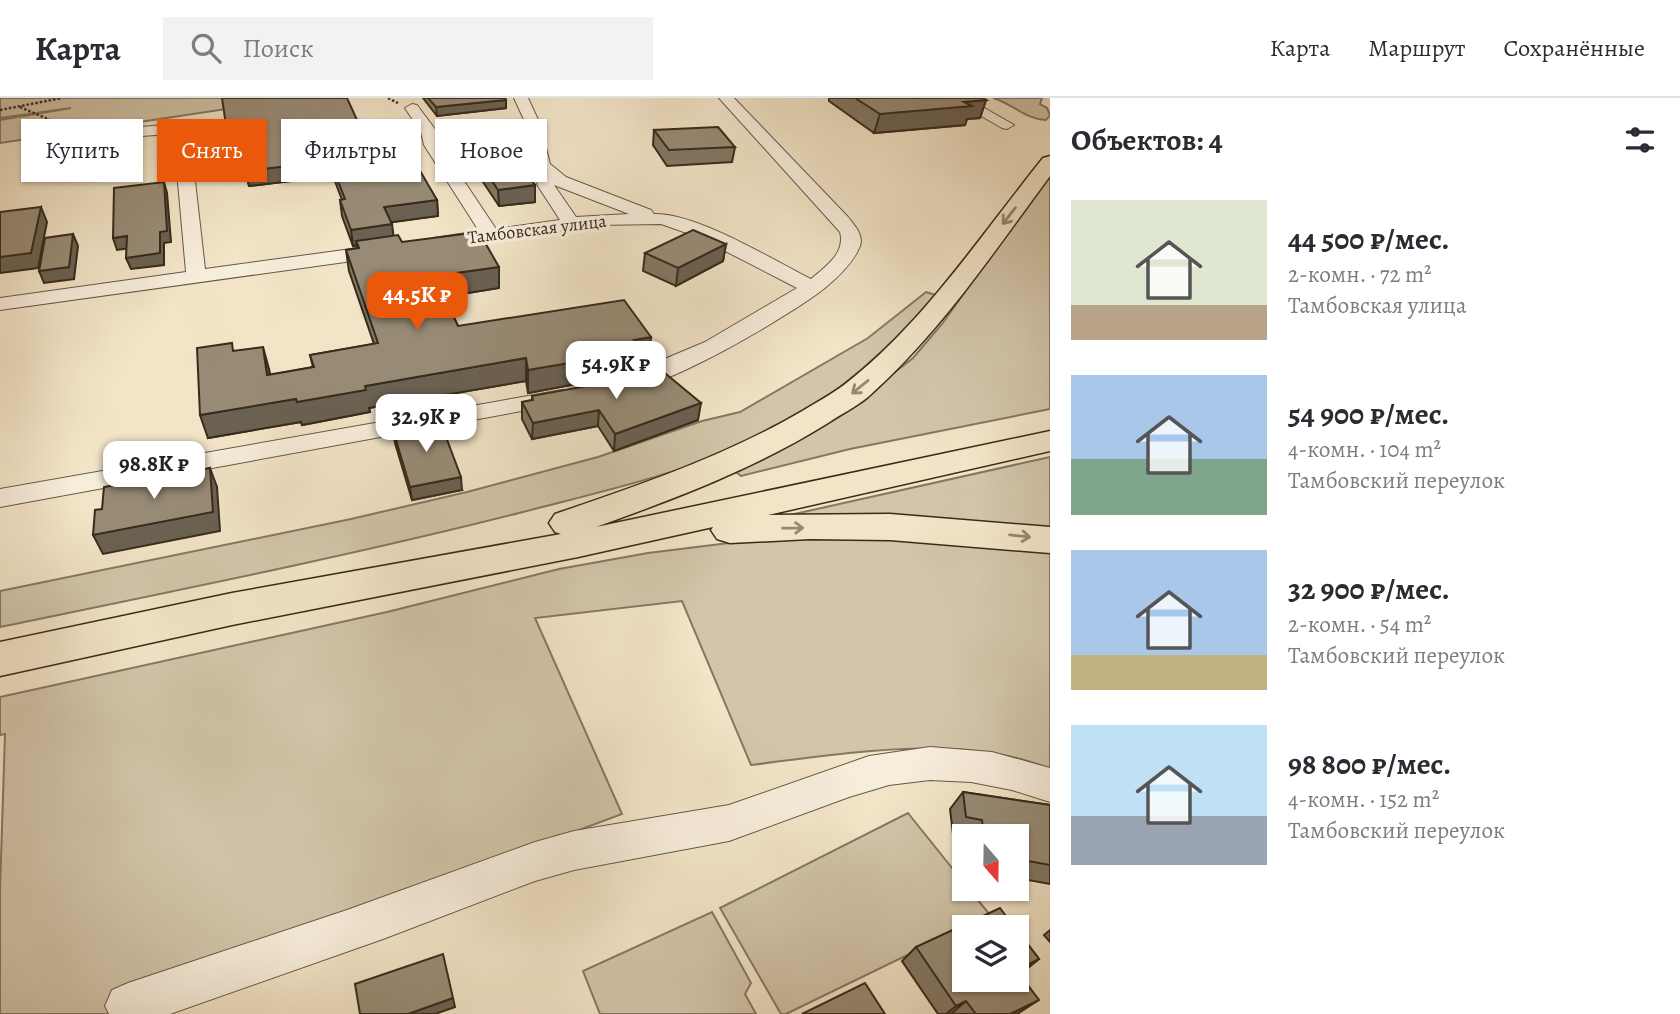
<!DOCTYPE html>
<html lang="ru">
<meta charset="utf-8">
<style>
:root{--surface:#fff;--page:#f2f2f3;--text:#2b2b33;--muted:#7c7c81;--line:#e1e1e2;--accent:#ea580c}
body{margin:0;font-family:Alegreya,serif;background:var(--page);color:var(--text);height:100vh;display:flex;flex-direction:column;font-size:26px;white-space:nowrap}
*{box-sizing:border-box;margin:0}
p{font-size:23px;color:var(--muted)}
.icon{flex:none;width:38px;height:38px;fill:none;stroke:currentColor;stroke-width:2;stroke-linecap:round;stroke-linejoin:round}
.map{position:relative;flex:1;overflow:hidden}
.drawer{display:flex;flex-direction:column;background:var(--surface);width:630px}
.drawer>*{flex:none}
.guide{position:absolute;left:21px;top:21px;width:665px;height:63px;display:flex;gap:14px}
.needle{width:46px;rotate:160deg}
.fabs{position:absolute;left:952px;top:726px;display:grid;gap:14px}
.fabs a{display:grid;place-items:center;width:77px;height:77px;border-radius:0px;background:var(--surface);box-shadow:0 2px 5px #0004;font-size:35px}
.price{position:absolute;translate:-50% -60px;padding:0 16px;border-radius:14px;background:#fff;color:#222;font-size:23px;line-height:46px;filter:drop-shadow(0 2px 4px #0008)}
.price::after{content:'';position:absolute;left:50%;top:42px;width:21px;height:16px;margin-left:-10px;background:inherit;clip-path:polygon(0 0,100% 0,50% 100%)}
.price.on{background:var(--accent);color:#fff}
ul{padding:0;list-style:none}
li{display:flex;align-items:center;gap:21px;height:175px;padding:0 21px}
li span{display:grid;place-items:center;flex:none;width:196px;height:140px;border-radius:0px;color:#555}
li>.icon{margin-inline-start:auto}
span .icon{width:84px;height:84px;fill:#fffc;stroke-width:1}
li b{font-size:30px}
h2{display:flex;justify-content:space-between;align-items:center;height:84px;padding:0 21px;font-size:30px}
.pill{padding:0 24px;border-radius:0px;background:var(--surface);box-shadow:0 2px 5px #0004;font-size:24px;line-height:63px}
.pill.on{background:var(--accent);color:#fff}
header{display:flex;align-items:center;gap:42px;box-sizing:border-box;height:98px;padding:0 35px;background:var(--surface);border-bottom:2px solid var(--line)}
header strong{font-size:33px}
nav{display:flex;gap:38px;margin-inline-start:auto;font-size:24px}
.search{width:490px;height:63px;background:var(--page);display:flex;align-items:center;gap:18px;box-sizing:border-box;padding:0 24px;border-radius:0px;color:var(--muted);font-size:26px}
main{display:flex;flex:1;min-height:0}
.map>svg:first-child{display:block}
</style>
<header>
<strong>Карта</strong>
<div class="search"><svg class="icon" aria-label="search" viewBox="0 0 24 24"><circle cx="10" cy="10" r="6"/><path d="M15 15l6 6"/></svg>Поиск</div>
<nav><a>Карта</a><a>Маршрут</a><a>Сохранённые</a></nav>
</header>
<main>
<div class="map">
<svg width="1050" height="916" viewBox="0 0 1050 916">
<rect width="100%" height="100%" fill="#f2e4c7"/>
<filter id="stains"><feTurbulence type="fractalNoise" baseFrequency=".00286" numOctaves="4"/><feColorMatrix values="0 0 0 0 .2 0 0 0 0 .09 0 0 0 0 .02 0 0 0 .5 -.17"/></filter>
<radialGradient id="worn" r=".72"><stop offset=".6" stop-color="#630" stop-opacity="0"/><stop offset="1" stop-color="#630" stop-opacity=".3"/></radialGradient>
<g fill="#d2c5aa" stroke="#847863" stroke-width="2">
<polygon points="0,0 299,0 0,45 0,22 71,10 0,20"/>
<path d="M 993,0 L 1042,0 L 1040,6 L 1047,10 L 1050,17 L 1046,22 C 1025,21 1013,6 993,0 Z"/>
<polygon points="1050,75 1050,311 850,351 741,378 736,374 849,310 913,260 942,226"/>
<path d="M 926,194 L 936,197 C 892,248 841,294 783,327 C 702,372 611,391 523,414 C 350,458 174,493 0,529 L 0,493 L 351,421 L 467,394 L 598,359 L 702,323 L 740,314 L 868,240 Z"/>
<path d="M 1050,359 L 1050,671 C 965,634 841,656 751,667 L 682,503 L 535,520 L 622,716 L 427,789 L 116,916 L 0,916 L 0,792 L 5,636 L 0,637 L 0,599 L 387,514 L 559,471 L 648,455 L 729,445 L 782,442 L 772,421 Z"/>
<polygon points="908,715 964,785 964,791 969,791 990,817 786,916 781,916 720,810"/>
<polygon points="712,814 751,885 745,896 756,916 600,916 583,873"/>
</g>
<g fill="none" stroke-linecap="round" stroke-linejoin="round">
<g stroke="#665947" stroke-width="2">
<g id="minor">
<path d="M 514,0 L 528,0 L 540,26 L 550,66 L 566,79 L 651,112 L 654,116 C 697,115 771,161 811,181 C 825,169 846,155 840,134 L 719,0 L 734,0 L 848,119 C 854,127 864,137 860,148 C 854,164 839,178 826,189 C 796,214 652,300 617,291 L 613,286 L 617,281 L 705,244 L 797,190 L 698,139 L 661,126 L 596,127 L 441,150 L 434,148 L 432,144 L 434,140 L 479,133 L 424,47 L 421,34 L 405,10 L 412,6 L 417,7 L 437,34 L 440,47 L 496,131 L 560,122 L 538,88 L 526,26 ZM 554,87 L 629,116 L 576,119 Z"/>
<polygon points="950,0 967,0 1014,27 1007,31 1002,30"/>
<polygon points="163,27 179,29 190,39 205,171 388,146 398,152 388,158 0,212 0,200 186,174 174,40 170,36 70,43 63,46 56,64 44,64 42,61 51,40 64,36"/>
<polygon points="562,292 571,294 574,299 571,304 0,409 0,391"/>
<polygon points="930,649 992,654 1050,670 1050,704 1012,692 971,684 930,682 889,687 849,699 729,743 574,772 535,783 383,841 170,916 109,916 105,908 112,892 128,885 347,812 535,744 574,733 729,707 869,658"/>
</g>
</g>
<g stroke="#372b1c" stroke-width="3">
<path id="highway" d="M 1050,58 L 1050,78 C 993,155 940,235 868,299 C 856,309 841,316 828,325 C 756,370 677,400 596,429 L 1050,333 L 1050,353 L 768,417 L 890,416 L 1050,429 L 1050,455 L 890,442 L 810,441 L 730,445 L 717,441 L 711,432 L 713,429 L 578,459 L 232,527 L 0,578 L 0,544 L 232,495 L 561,436 L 555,434 L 549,425 L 555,416 C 640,387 726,358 804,312 C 817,304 832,296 844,287 C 923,226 981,137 1043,60 Z"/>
</g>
<g stroke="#372b1c" stroke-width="2.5" stroke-dasharray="2.5 2" stroke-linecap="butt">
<polyline points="388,0 398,5"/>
<polyline points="20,9 57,25"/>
<polyline points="0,12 62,0"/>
</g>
<use href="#minor" fill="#f7eddb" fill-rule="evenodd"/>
<use href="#highway" fill="#f2e4c7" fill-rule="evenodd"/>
</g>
<g fill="#837865" stroke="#372b1c" stroke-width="2">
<polygon points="423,0 505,0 506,2 506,10 437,18"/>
<polygon points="829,0 982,0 986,2 980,20 967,21 965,27 874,35 829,3"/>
<polygon points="654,32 735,49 732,64 667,68 653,47"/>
<polygon points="227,34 367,44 437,102 438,118 391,124 393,137 402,144 499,169 499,190 444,199 458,228 649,262 639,263 638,271 603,281 528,295 526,283 369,310 370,314 302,327 301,324 208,340 235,253 269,271 270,277 313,269 310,257 374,246 349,173 346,152 357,150 357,147 353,148 342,118 340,102 342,102 333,78 249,88 240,48 230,49"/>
<polygon points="480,65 535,87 535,104 499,108 481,81"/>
<polygon points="726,146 723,163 676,188 643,173 645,155"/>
<polygon points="532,298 698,322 614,353 598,328 532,341 522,321 522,304 532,302"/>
<polygon points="393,332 462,392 412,402 395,345"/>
<polygon points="963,694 1050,707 1050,786 1017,780 1017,738 966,738 953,736 950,711"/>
<polygon points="1017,832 1039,861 1019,876 1020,914 1017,916 938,916 902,863 916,849"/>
<polygon points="1050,832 1050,844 1044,837"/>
</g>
<g fill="#6a6152" stroke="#372b1c" stroke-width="2">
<polygon points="506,2 506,10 437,18 436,9"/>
<polygon points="986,2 980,20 967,21 965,27 874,35 880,16 964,4"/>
<polygon points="237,33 240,48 230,49 227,34"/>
<polygon points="330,63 333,78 249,88 245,73"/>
<polygon points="164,84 167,95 171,144 164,145 164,167 131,171 126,160 160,134"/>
<polygon points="535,87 535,104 499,108 498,92"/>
<polygon points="437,102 438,118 386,125 384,109"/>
<polygon points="41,109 47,124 38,170 0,175 0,159"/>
<polygon points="392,126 394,142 356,143 357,147 353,148 351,132"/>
<polygon points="73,136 78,148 74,181 44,185 39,173"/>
<polygon points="127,138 132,150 117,152 113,140"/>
<polygon points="726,146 723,163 676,188 678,170"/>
<polygon points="499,169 499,190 436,200 434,178"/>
<polygon points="651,239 649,262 639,263 638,271 603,281 528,295 528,272 634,242"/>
<polygon points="263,249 269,271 273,300 267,277"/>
<polygon points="526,260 526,283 369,310 370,314 302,327 301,324 208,340 200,317"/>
<polygon points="701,305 698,322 614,353 615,336"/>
<polygon points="599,312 598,328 532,341 533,325"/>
<polygon points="210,370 217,389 220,433 103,456 93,437"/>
<polygon points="461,379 462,392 412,402 410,389"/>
<polygon points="1039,861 1022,875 1017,877 1017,872"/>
<polygon points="453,900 455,909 435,916 408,916"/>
<polygon points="1039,902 1017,916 1010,916"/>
<polygon points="966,903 951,916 946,916 956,908"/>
</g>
<g fill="#988b75" stroke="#372b1c" stroke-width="2">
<polygon points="222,0 347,0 367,44 401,40 437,102 384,109 392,126 351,132 340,102 345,101 330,63 245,73 237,33 227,34"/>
<polygon points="428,0 505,0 506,2 436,9"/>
<polygon points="855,0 982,0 986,2 964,4 972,8 880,16"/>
<polygon points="718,29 735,49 669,52 654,32"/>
<polygon points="515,61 535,87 498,92 480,65"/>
<polygon points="164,84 167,133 160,134 160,155 126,160 127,138 113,140 114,90"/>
<polygon points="41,109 31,155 0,159 0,114"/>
<polygon points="693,132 726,146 678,170 645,155"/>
<polygon points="479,134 499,169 434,178 458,228 624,202 651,239 634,242 641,248 605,259 528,272 526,260 365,288 366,292 297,304 296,301 200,317 197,250 232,245 233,253 263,249 267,277 314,269 310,257 378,245 346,152 359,150 356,143 398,137 402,144"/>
<polygon points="73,136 69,169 39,173 45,140"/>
<polygon points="660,271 701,305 615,336 599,312 533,325 522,304 533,302 532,298 608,284"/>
<polygon points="440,323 461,379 410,389 393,332"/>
<polygon points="210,370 213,414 93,437 95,412 102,411 104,389"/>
<polygon points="963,694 1050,707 1050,767 1017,761 1017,738 984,738 982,722 966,719"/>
<polygon points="1000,810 1015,830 964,830 964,882 1017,882 1017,873 1039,902 1010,916 976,916 966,903 956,908 916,849"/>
<polygon points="1017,832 1039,861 1017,872"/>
<polygon points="443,856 453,900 408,916 360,916 355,886"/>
<polygon points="865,885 885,916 802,916"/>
</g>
<defs><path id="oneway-shaft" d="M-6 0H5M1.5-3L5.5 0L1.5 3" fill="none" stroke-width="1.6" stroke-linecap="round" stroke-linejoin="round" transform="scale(1.75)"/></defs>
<g stroke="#948872">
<use href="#oneway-shaft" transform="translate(1009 118) rotate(128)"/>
<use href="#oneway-shaft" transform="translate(860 289) rotate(141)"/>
<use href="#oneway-shaft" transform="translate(793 430) rotate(-1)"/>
<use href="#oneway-shaft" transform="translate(1020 438) rotate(6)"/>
</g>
<g text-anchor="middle" stroke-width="7" stroke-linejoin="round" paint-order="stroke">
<g font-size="18" fill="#372b1c" stroke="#f7eddb">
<text transform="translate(537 131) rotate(-7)" y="6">Тамбовская улица</text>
</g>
</g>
<rect width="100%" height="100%" filter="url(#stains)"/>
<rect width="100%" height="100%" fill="url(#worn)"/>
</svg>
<div class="fabs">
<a><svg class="needle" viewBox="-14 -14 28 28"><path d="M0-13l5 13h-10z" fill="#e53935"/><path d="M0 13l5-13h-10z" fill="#7c7c81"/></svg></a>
<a><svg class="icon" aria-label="layers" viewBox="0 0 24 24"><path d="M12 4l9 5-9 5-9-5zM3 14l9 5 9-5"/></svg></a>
</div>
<b class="price on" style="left:417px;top:234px">44.5K ₽</b>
<b class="price" style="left:616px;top:303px">54.9K ₽</b>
<b class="price" style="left:426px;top:356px">32.9K ₽</b>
<b class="price" style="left:154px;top:403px">98.8K ₽</b>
<div class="guide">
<a class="pill">Купить</a>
<a class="pill on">Снять</a>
<a class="pill">Фильтры</a>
<a class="pill">Новое</a>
</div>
</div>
<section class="drawer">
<h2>Объектов: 4<svg class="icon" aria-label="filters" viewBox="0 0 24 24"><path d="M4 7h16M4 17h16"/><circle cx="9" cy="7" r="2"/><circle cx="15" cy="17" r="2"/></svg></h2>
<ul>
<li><span style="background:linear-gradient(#dfe7d0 75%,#b9a48a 0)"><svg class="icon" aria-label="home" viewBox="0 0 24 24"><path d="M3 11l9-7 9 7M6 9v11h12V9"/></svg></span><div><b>44 500 ₽/мес.</b><p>2-комн. · 72 m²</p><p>Тамбовская улица</p></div></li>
<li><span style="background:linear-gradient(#a9c7e8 60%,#7fa58c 0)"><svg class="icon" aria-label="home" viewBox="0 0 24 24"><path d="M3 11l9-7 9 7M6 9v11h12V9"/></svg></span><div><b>54 900 ₽/мес.</b><p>4-комн. · 104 m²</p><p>Тамбовский переулок</p></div></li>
<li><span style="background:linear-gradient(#a9c7e8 75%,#c2b280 0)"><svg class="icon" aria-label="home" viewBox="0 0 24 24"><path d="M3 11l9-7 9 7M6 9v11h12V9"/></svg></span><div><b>32 900 ₽/мес.</b><p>2-комн. · 54 m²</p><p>Тамбовский переулок</p></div></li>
<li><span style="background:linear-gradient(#bfe0f5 65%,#9aa5b1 0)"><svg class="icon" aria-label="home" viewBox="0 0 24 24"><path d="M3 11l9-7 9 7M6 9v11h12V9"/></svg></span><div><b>98 800 ₽/мес.</b><p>4-комн. · 152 m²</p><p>Тамбовский переулок</p></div></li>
</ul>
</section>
</main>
